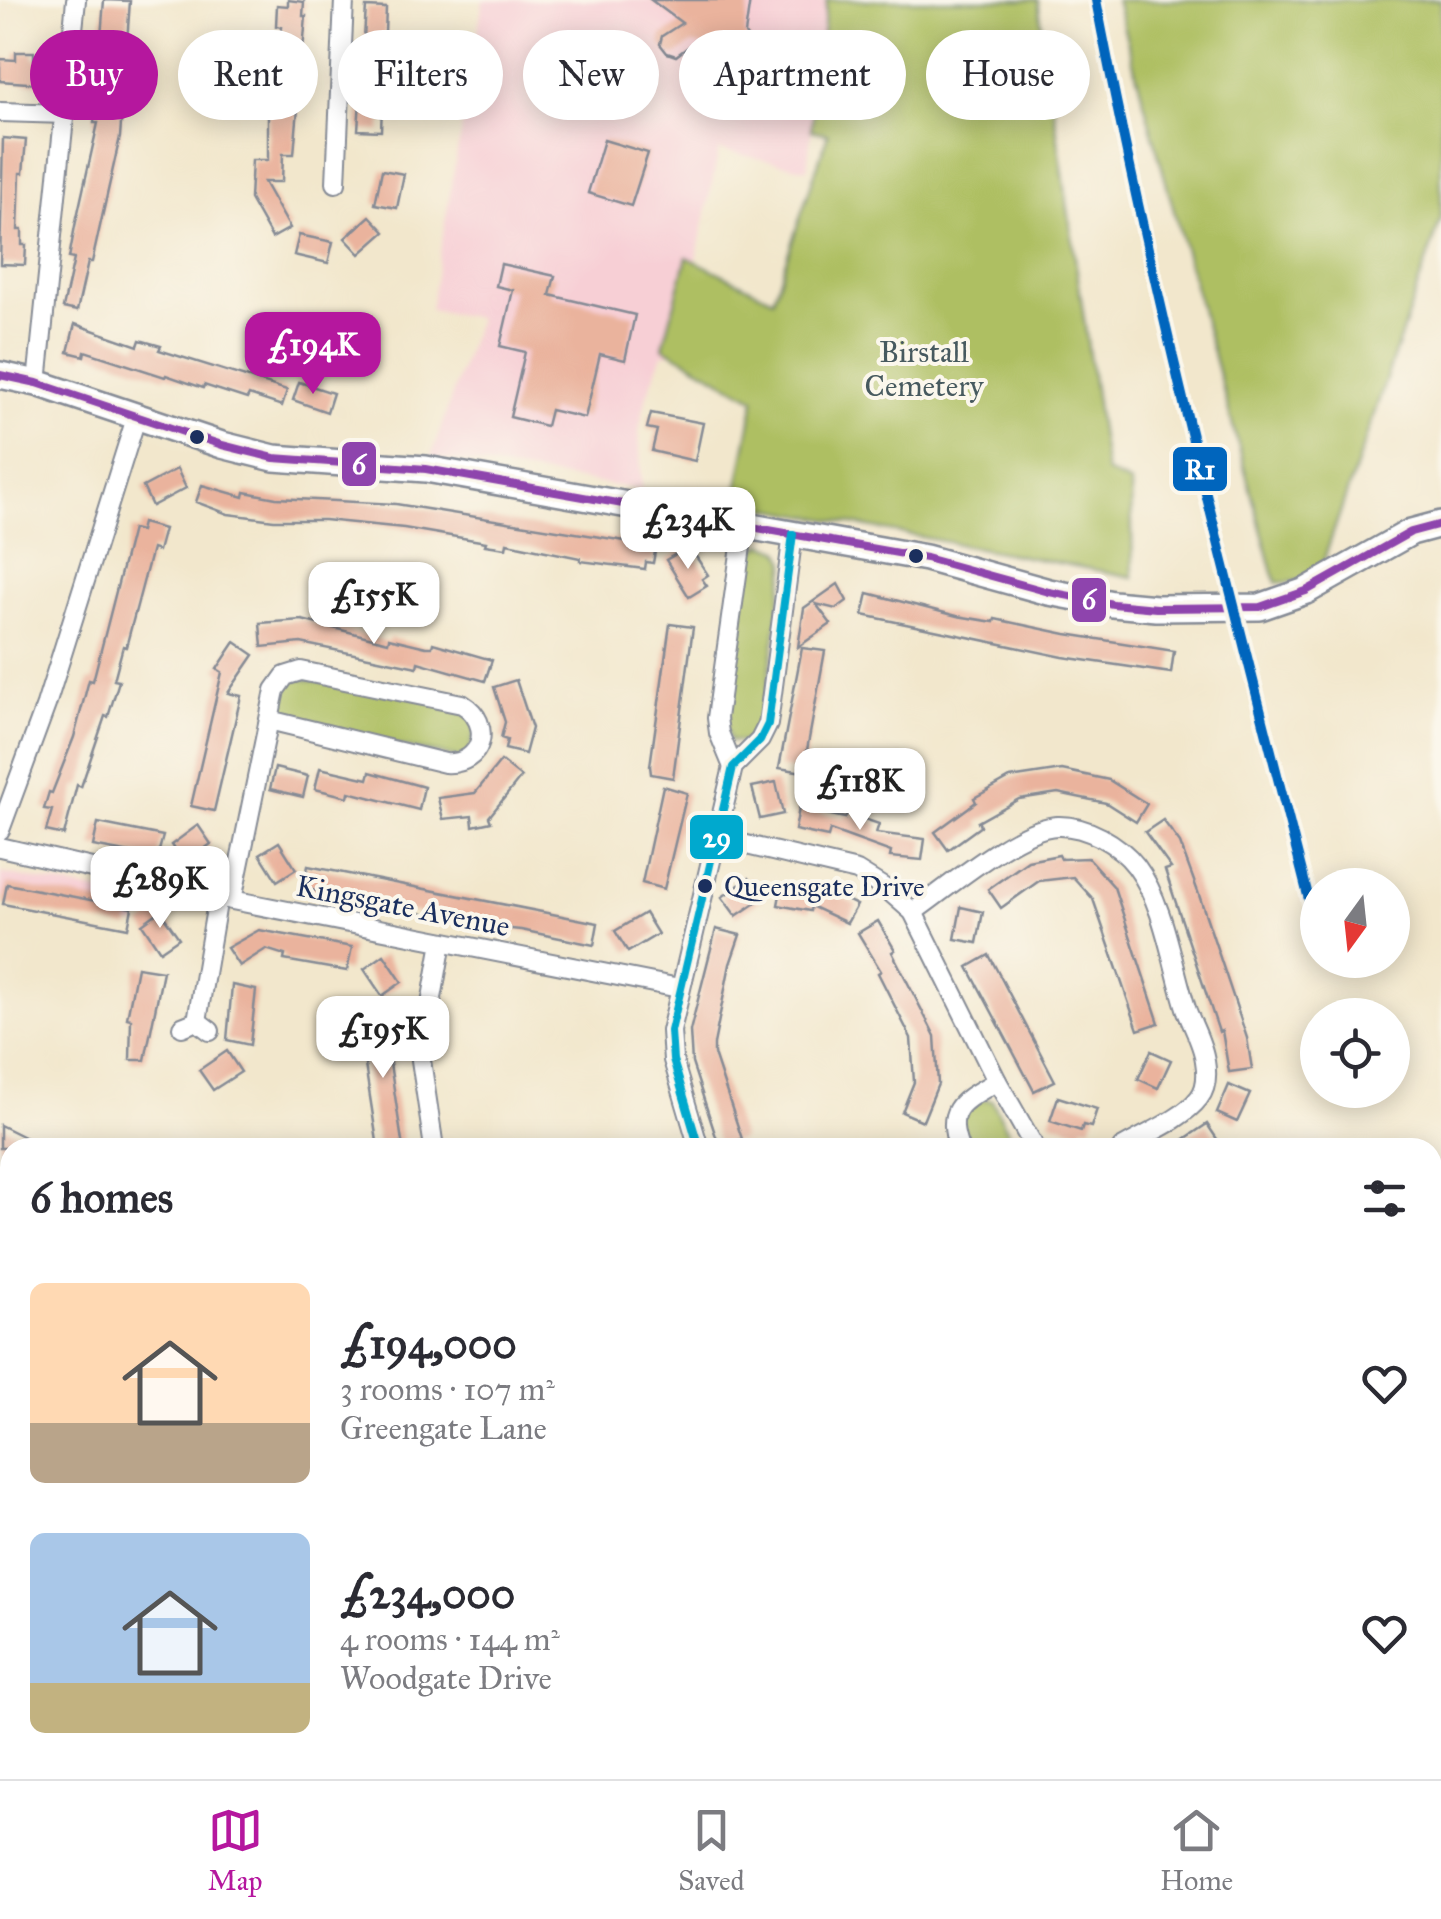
<!DOCTYPE html>
<meta charset="utf-8">
<style>
:root{--surface:#fff;--page:#f2f2f3;--text:#2b2b33;--muted:#7c7c81;--line:#e1e1e2;--accent:#b5179e}
body{margin:0;font-family:"IM FELL Great Primer",serif;background:var(--page);color:var(--text);height:100vh;display:flex;flex-direction:column;font-size:38px;white-space:nowrap}
*{box-sizing:border-box;margin:0}
p{font-size:32px;color:var(--muted)}
.icon{flex:none;width:55px;height:55px;fill:none;stroke:currentColor;stroke-width:2;stroke-linecap:round;stroke-linejoin:round}
.map{position:relative;flex:1;overflow:hidden}
.drawer{position:absolute;left:0px;top:1138px;width:1442px;height:642px;display:flex;flex-direction:column;background:var(--surface);border-radius:30px 30px 0 0;box-shadow:0 5px 25px #0003}
.drawer>*{flex:none}
.banner{position:absolute;left:30px;top:30px;width:1382px;height:90px;display:flex;gap:20px}
.needle{width:65px;rotate:195deg}
.tools{position:absolute;left:1300px;top:868px;display:grid;gap:20px}
.tools a{display:grid;place-items:center;width:110px;height:110px;border-radius:50%;background:var(--surface);box-shadow:0 5px 25px #0003;font-size:50px}
.price{position:absolute;translate:-50% -85px;padding:0 22px;border-radius:20px;background:#fff;color:#222;font-size:32px;line-height:65px;filter:drop-shadow(0 2px 5px #0008)}
.price::after{content:'';position:absolute;left:50%;top:60px;width:30px;height:22px;margin-left:-15px;background:inherit;clip-path:polygon(0 0,100% 0,50% 100%)}
.price.selected{background:var(--accent);color:#fff}
ul{padding:0;list-style:none}
li{display:flex;align-items:center;gap:30px;height:250px;padding:0 30px}
li span{display:grid;place-items:center;flex:none;width:280px;height:200px;border-radius:15px;color:#555}
li>.icon{margin-inline-start:auto}
span .icon{width:120px;height:120px;fill:#fffc;stroke-width:1}
li b{font-size:42px}
h2{display:flex;justify-content:space-between;align-items:center;height:120px;padding:0 30px;font-size:42px}
.pill{padding:0 35px;border-radius:45px;background:var(--surface);box-shadow:0 5px 25px #0003;font-size:35px;line-height:90px}
.pill.selected{background:var(--accent);color:#fff}
.tabs{display:flex;justify-content:space-around;align-items:center;height:140px;border-top:2px solid var(--line);background:var(--surface);font-size:28px;color:var(--muted)}
.tabs a{display:grid;justify-items:center;gap:5px}
.tabs .selected{color:var(--accent)}
.map>svg:first-child{display:block}
</style>
<div class="map">
<svg width="1441" height="1779" viewBox="0 0 1441 1779">
<rect width="100%" height="100%" fill="#fbf7ec"/>
<filter id="ink" filterUnits="userSpaceOnUse"><feTurbulence type="fractalNoise" baseFrequency=".01" numOctaves="2"/><feDisplacementMap in="SourceGraphic" scale="20" xChannelSelector="R" yChannelSelector="G"/><feConvolveMatrix kernelMatrix="1 2 1 2 8 2 1 2 1" color-interpolation-filters="sRGB"/></filter>
<filter id="wash" filterUnits="userSpaceOnUse"><feTurbulence type="fractalNoise" baseFrequency=".0048" numOctaves="4" result="noise"/><feDisplacementMap in="SourceGraphic" scale="40" xChannelSelector="R" yChannelSelector="G"/><feGaussianBlur stdDeviation="2.25" result="paint"/><feColorMatrix in="noise" values="0 0 0 0 0 0 0 0 0 0 0 0 0 0 0 0 0 1.4 0 .05"/><feComposite in="paint" operator="in"/></filter>
<g filter="url(#wash)">
<rect width="100%" height="100%" fill="#f2e7cc"/>
<g fill="#f7cfd5">
<polygon points="483,0 827,0 807,169 719,150 677,352 663,354 647,395 639,430 642,490 431,457 478,318 430,310"/>
<polygon points="0,873 144,900 136,925 0,897"/>
</g>
<g fill="#aebf62" stroke="#647760" stroke-width="2.5">
<polygon points="827,0 1038,0 1106,472 1131,484 1133,577 735,502 755,399 663,347 687,257 773,299 828,134 811,130"/>
<polygon points="1116,0 1441,0 1441,219 1317,580 1276,583"/>
<polygon points="763,544 780,550 786,562 762,725 749,743 730,741 723,716 744,557"/>
<polygon points="285,676 462,704 478,719 468,760 269,720"/>
<polygon points="982,1099 992,1100 1016,1147 969,1147 963,1136 961,1113"/>
</g>
<g id="blocks">
<g fill="#eab39d">
<polygon points="104,0 130,1 120,137 92,262 88,262 77,311 63,308 74,259 69,258 75,226 98,123 94,123"/>
<polygon points="288,0 304,2 303,16 306,16 294,154 283,154 282,182 264,182 290,228 272,238 250,199 252,160 268,160 268,103 278,104 282,62 279,62 282,27 276,26 277,5 288,6"/>
<polygon points="651,0 750,0 745,34 751,43 750,54 741,60 730,58 723,50 692,44 676,56 667,53 660,44 662,36 682,23"/>
<polygon points="366,7 386,8 381,131 358,130"/>
<polygon points="16,52 34,52 34,59 42,59 41,84 0,81 0,59 16,60"/>
<polygon points="3,138 26,140 23,173 20,173 18,230 22,230 22,245 26,245 25,265 0,264"/>
<polygon points="604,140 648,153 631,206 588,193"/>
<polygon points="382,170 404,174 397,208 375,204"/>
<polygon points="370,216 385,232 360,254 345,238"/>
<polygon points="299,235 333,242 328,263 294,255"/>
<polygon points="501,264 555,276 550,295 635,315 625,360 600,354 585,418 550,410 546,426 510,417 525,352 500,346 513,290 496,286"/>
<polygon points="75,324 138,346 140,340 161,346 159,350 287,390 282,406 249,395 247,399 204,385 203,388 166,375 165,377 85,351 84,356 68,352"/>
<polygon points="299,382 333,393 327,412 293,400"/>
<polygon points="651,413 703,423 695,461 652,451 657,430 647,428"/>
<polygon points="177,469 186,488 152,506 143,487"/>
<polygon points="202,485 244,497 245,492 276,498 396,504 656,546 653,563 646,562 645,569 580,561 580,558 507,543 506,548 485,545 486,542 404,528 324,520 274,520 228,514 196,502"/>
<polygon points="142,523 164,529 158,551 152,549 126,647 123,646 114,680 119,681 108,717 105,716 81,787 77,785 64,835 46,831 52,810 44,809 49,792 52,793 74,737 89,680 93,681 132,529 140,531"/>
<polygon points="681,551 685,557 693,552 708,575 702,579 707,586 689,597 666,560"/>
<polygon points="838,584 847,601 836,609 816,604 831,624 798,647 804,608"/>
<polygon points="868,593 957,616 994,622 995,619 1066,634 1174,651 1171,673 1063,657 863,615"/>
<polygon points="302,620 388,642 389,638 426,647 432,647 433,643 492,660 485,681 418,662 417,667 301,643 262,647 260,623"/>
<polygon points="670,624 693,627 673,778 651,774 650,766"/>
<polygon points="235,642 254,655 228,693 241,696 214,811 191,806 222,672 217,669"/>
<polygon points="802,648 825,651 803,772 779,768"/>
<polygon points="516,680 532,728 525,754 505,749 507,740 501,738 505,722 494,687"/>
<polygon points="501,761 521,777 489,817 491,822 473,826 472,816 443,819 438,798 475,793"/>
<polygon points="275,768 308,776 303,797 270,789"/>
<polygon points="320,768 368,779 370,772 424,787 419,810 349,792 348,797 315,789"/>
<polygon points="1062,770 1109,780 1147,804 1136,822 1106,803 1058,793 1019,799 978,822 981,826 948,850 935,832 976,802 974,798 1010,778"/>
<polygon points="776,782 783,814 760,819 752,787"/>
<polygon points="663,786 687,793 664,889 642,883"/>
<polygon points="799,808 845,818 847,813 879,824 876,833 925,839 922,860 890,857 891,852 830,830 828,837 795,830"/>
<polygon points="1163,820 1180,843 1198,892 1247,1038 1252,1069 1229,1072 1222,1031 1219,1032 1165,870 1171,868 1145,832"/>
<polygon points="98,823 163,836 157,858 93,846"/>
<polygon points="198,825 211,844 184,863 171,845"/>
<polygon points="279,842 296,869 277,881 260,854"/>
<polygon points="1059,855 1061,859 1088,858 1114,887 1159,1023 1138,1030 1093,899 1073,877 1039,881 1001,908 988,889 1028,861"/>
<polygon points="308,866 598,923 594,945 521,930 475,925 303,888"/>
<polygon points="749,878 763,898 736,916 722,897"/>
<polygon points="7,884 132,908 128,928 3,904"/>
<polygon points="782,884 832,893 857,905 847,923 811,906 810,911 778,905"/>
<polygon points="961,907 983,912 977,943 955,939"/>
<polygon points="160,911 179,938 160,951 142,924"/>
<polygon points="645,913 658,934 628,952 615,931"/>
<polygon points="878,921 895,950 892,952 935,1036 938,1084 923,1121 902,1112 914,1082 911,1038 878,973 881,971 858,933"/>
<polygon points="716,929 740,935 730,964 714,1044 714,1054 742,1139 719,1146 692,1063 690,1031"/>
<polygon points="259,930 352,947 347,971 284,960 285,955 266,949 239,966 227,948"/>
<polygon points="384,955 402,982 382,996 364,969"/>
<polygon points="989,955 1055,1081 1034,1091 968,967"/>
<polygon points="137,967 163,971 145,1060 130,1060 131,1019 127,1018"/>
<polygon points="232,985 256,990 250,1045 227,1040"/>
<polygon points="375,1010 398,1014 392,1045 387,1044 403,1148 378,1148 365,1065"/>
<polygon points="227,1051 241,1072 213,1090 199,1070"/>
<polygon points="1151,1051 1171,1060 1158,1088 1138,1079"/>
<polygon points="1229,1085 1250,1094 1237,1122 1217,1113"/>
<polygon points="1058,1097 1097,1109 1091,1127 1083,1125 1081,1131 1050,1121"/>
<polygon points="1207,1124 1223,1148 1171,1148"/>
<polygon points="0,1125 46,1148 0,1148"/>
</g>
</g>
</g>
<g filter="url(#ink)">
<use href="#blocks" fill-opacity="0" stroke="#868b95" stroke-width="2.5"/>
<g fill="none" stroke-linecap="round" stroke-linejoin="round">
<g stroke="#868b95" stroke-width="22">
<g id="street">
<polyline points="0,112 66,114"/>
<polyline points="336,183 344,0"/>
<polyline points="37,383 76,0"/>
<polyline points="733,767 719,733 717,718 744,525"/>
<polyline points="0,830 46,705 137,415"/>
<polyline points="717,838 857,871 889,891 913,912 997,1081 1035,1148"/>
<polyline points="0,847 232,900 679,988"/>
<path d="M 232,900 L 275,690 L 285,676 L 301,671 L 462,704 C 494,723 483,766 445,763 L 269,720"/>
<path d="M 913,912 C 946,889 1019,827 1057,826 C 1086,825 1119,844 1136,866 C 1165,905 1172,966 1187,1011 C 1193,1027 1203,1044 1205,1061 C 1207,1073 1207,1088 1199,1098 C 1182,1120 1145,1134 1122,1148"/>
<polyline points="197,1021 218,897"/>
<polyline points="182,1027 197,1021 210,1031"/>
<polyline points="434,1148 421,1060 442,942"/>
<polyline points="699,1148 673,1060 671,1031 733,767 760,740 768,724 793,534"/>
<path d="M 959,1148 C 943,1106 966,1100 997,1081"/>
<polyline points="0,1191 10,1196"/>
<polyline points="0,1412 10,1381"/>
<polyline points="0,1428 10,1454"/>
<polyline points="0,1671 10,1676"/>
<polyline points="190,1770 207,1779"/>
<polyline points="1170,1770 1180,1779"/>
<polyline points="1328,1770 1329,1779"/>
<polyline points="250,1779 253,1770"/>
<polyline points="491,1779 492,1770"/>
<polyline points="717,1779 719,1770"/>
</g>
</g>
<g stroke="#868b95" stroke-width="30">
<polyline id="secondary" points="0,375 37,383 222,445 274,458 426,469 926,558 1049,592 1113,604 1156,608 1260,607 1306,591 1411,532 1441,524"/>
</g>
<use href="#street" stroke="#fff" stroke-width="18"/>
<use href="#secondary" stroke="#fff" stroke-width="25"/>
<g stroke="#fbf7ec" stroke-width="15">
<polyline id="bus-1" points="0,375 37,383 222,445 274,458 426,469 926,558 1049,592 1113,604 1156,608 1260,607 1306,591 1411,532 1441,524"/>
</g>
<g stroke="#fbf7ec" stroke-width="15">
<polyline id="bus-2" points="699,1148 673,1060 671,1031 733,767 760,740 768,724 793,534"/>
</g>
<use href="#bus-1" stroke="#8e44ad" stroke-width="8"/>
<use href="#bus-2" stroke="#00a9ce" stroke-width="8"/>
<g stroke="#fbf7ec" stroke-width="18">
<path id="rail-1" d="M 1096,0 C 1156,315 1239,624 1318,935"/>
</g>
<use href="#rail-1" stroke="#0065bd" stroke-width="10"/>
</g>
</g>
<g fill="#1b2f5e" stroke="#fbf7ec" stroke-width="4">
<circle cx="197" cy="437" r="9"/>
<circle cx="916" cy="556" r="9"/>
<circle cx="705" cy="886" r="9"/>
</g>
<g text-anchor="middle" stroke-width="8" stroke-linejoin="round" paint-order="stroke">
<g font-size="28" fill="#1b2f5e" stroke="#fbf7ec" text-anchor="start">
<text x="724" y="896">Queensgate Drive</text>
</g>
<g font-size="30" fill="#475a5f" stroke="#fbf7ec">
<text x="924" y="362">Birstall<tspan x="924" dy="34">Cemetery</tspan></text>
</g>
<g font-size="30" fill="#1b2f5e" stroke="#fbf7ec">
<text transform="translate(403 906) rotate(11)" y="10">Kingsgate Avenue</text>
</g>
</g>
<g stroke="#fbf7ec" stroke-width="4">
<rect x="340" y="440" width="38" height="48" rx="10" fill="#8e44ad"/>
<rect x="1171" y="445" width="58" height="48" rx="10" fill="#0065bd"/>
<rect x="1070" y="576" width="38" height="48" rx="10" fill="#8e44ad"/>
<rect x="688" y="813" width="57" height="48" rx="10" fill="#00a9ce"/>
</g>
<g font-size="28" text-anchor="middle" font-weight="bold" fill="#fff">
<text x="359" y="474">6</text>
<text x="1200" y="479">R1</text>
<text x="1089" y="609">6</text>
<text x="717" y="847">29</text>
</g>
</svg>
<div class="tools">
<a><svg class="needle" viewBox="-14 -14 28 28"><path d="M0-13l5 13h-10z" fill="#e53935"/><path d="M0 13l5-13h-10z" fill="#7c7c81"/></svg></a>
<a><svg class="icon" aria-label="locate" viewBox="0 0 24 24"><circle cx="12" cy="12" r="6"/><path d="M12 2v4M12 18v4M2 12h4M18 12h4"/></svg></a>
</div>
<b class="price selected" style="left:313px;top:397px">£194K</b>
<b class="price" style="left:688px;top:572px">£234K</b>
<b class="price" style="left:374px;top:647px">£155K</b>
<b class="price" style="left:860px;top:833px">£118K</b>
<b class="price" style="left:160px;top:931px">£289K</b>
<b class="price" style="left:383px;top:1081px">£195K</b>
<div class="banner">
<a class="pill selected">Buy</a>
<a class="pill">Rent</a>
<a class="pill">Filters</a>
<a class="pill">New</a>
<a class="pill">Apartment</a>
<a class="pill">House</a>
</div>
<section class="drawer">
<h2>6 homes<svg class="icon" aria-label="filters" viewBox="0 0 24 24"><path d="M4 7h16M4 17h16"/><circle cx="9" cy="7" r="2"/><circle cx="15" cy="17" r="2"/></svg></h2>
<ul>
<li><span style="background:linear-gradient(#ffd9b3 70%,#b9a48a 0)"><svg class="icon" aria-label="home" viewBox="0 0 24 24"><path d="M3 11l9-7 9 7M6 9v11h12V9"/></svg></span><div><b>£194,000</b><p>3 rooms · 107 m²</p><p>Greengate Lane</p></div><svg class="icon" aria-label="heart" viewBox="0 0 24 24"><path d="M12 20l-8-8c-3-5 5-10 8-4 3-6 11-1 8 4z"/></svg></li>
<li><span style="background:linear-gradient(#a9c7e8 75%,#c2b280 0)"><svg class="icon" aria-label="home" viewBox="0 0 24 24"><path d="M3 11l9-7 9 7M6 9v11h12V9"/></svg></span><div><b>£234,000</b><p>4 rooms · 144 m²</p><p>Woodgate Drive</p></div><svg class="icon" aria-label="heart" viewBox="0 0 24 24"><path d="M12 20l-8-8c-3-5 5-10 8-4 3-6 11-1 8 4z"/></svg></li>
</ul>
</section>
</div>
<nav class="tabs">
<a class="selected"><svg class="icon" aria-label="map" viewBox="0 0 24 24"><path d="M3 6l6-2 6 2 6-2v14l-6 2-6-2-6 2zM9 4v14M15 6v14"/></svg>Map</a>
<a><svg class="icon" aria-label="saved" viewBox="0 0 24 24"><path d="M7 4h10v16l-5-4-5 4z"/></svg>Saved</a>
<a><svg class="icon" aria-label="home" viewBox="0 0 24 24"><path d="M3 11l9-7 9 7M6 9v11h12V9"/></svg>Home</a>
</nav>
